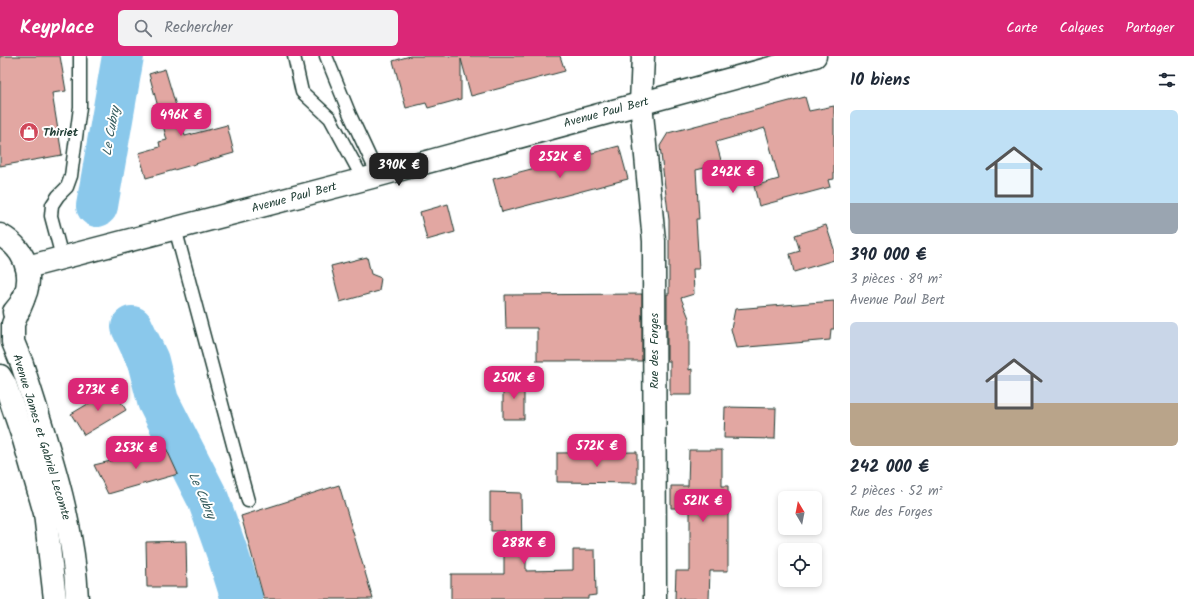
<!DOCTYPE html>
<html lang="fr">
<meta charset="utf-8">
<style>
:root{--surface:#fff;--page:#f2f2f3;--text:#1f2937;--muted:#747a83;--accent:#db2777}
body{margin:0;font-family:Kalam,sans-serif;background:var(--page);color:var(--text);height:100vh;display:flex;flex-direction:column;font-size:15px;white-space:nowrap}
*{box-sizing:border-box;margin:0}
p{font-size:13px;color:var(--muted)}
.icon{flex:none;width:22px;height:22px;fill:none;stroke:currentColor;stroke-width:2;stroke-linecap:round;stroke-linejoin:round}
.map{position:relative;flex:1;overflow:hidden}
.details{display:flex;flex-direction:column;background:var(--surface);width:360px}
.details>*{flex:none}
.needle{width:26px;rotate:350deg}
.controls{position:absolute;left:778px;top:435px;display:grid;gap:8px}
.controls a{display:grid;place-items:center;width:44px;height:44px;border-radius:6px;background:var(--surface);box-shadow:0 2px 6px #0003;font-size:20px}
.price{position:absolute;translate:-50% -34px;padding:0 9px;border-radius:8px;background:var(--accent);color:#fff;font-size:13px;line-height:26px;filter:drop-shadow(0 1px 2px #0008)}
.price::after{content:'';position:absolute;left:50%;top:24px;width:12px;height:9px;margin-left:-6px;background:inherit;clip-path:polygon(0 0,100% 0,50% 100%)}
.price.current{background:#222;color:#fff}
ul{padding:0;list-style:none}
li{display:grid;align-content:center;gap:8px;height:212px;padding:0 16px}
li span{display:grid;place-items:center;height:124px;border-radius:6px;color:#555}
li>.icon{margin-inline-start:auto}
span .icon{width:72px;height:72px;fill:#fffc;stroke-width:1}
li b{font-size:17px}
h2{display:flex;justify-content:space-between;align-items:center;height:48px;padding:0 16px;font-size:17px}
header{display:flex;align-items:center;gap:24px;box-sizing:border-box;height:56px;padding:0 20px;background:var(--accent);color:#fff}
header strong{font-size:19px}
nav{display:flex;gap:22px;margin-inline-start:auto;font-size:14px}
.search{width:280px;height:36px;background:var(--page);display:flex;align-items:center;gap:10px;box-sizing:border-box;padding:0 14px;border-radius:6px;color:var(--muted);font-size:15px}
main{display:flex;flex:1;min-height:0}
.map>svg:first-child{display:block}
</style>
<header>
<strong>Keyplace</strong>
<div class="search"><svg class="icon" aria-label="search" viewBox="0 0 24 24"><circle cx="10" cy="10" r="6"/><path d="M15 15l6 6"/></svg>Rechercher</div>
<nav><a>Carte</a><a>Calques</a><a>Partager</a></nav>
</header>
<main>
<div class="map">
<svg width="834" height="543" viewBox="0 0 834 543">
<rect width="100%" height="100%" fill="#fff"/>
<filter id="ink" filterUnits="userSpaceOnUse"><feTurbulence type="fractalNoise" baseFrequency=".025" numOctaves="2"/><feDisplacementMap in="SourceGraphic" scale="8" xChannelSelector="R" yChannelSelector="G"/><feConvolveMatrix kernelMatrix="1 2 1 2 8 2 1 2 1" color-interpolation-filters="sRGB"/></filter>
<g filter="url(#ink)">
<g fill="none" stroke-linecap="round" stroke-linejoin="round">
<g stroke="#8ac8eb" stroke-width="42">
<polyline points="97,150 123,0"/>
<polyline points="132,271 148,305 158,345 208,443 228,499 242,543"/>
</g>
</g>
<g fill="#e2a7a2" stroke="#1f3d34">
<polygon points="0,0 60,0 66,35 52,37 62,99 0,110"/>
<polygon points="410,0 560,0 565,15 471,40 461,3 461,43 428,52 426,47 406,52 393,5"/>
<polygon points="165,13 185,80 227,69 234,97 146,122 139,97 160,91 159,86 167,84 149,18"/>
<polygon points="805,41 809,55 834,50 834,123 828,124 830,131 759,150 754,130 779,123 765,72 716,86 722,108 696,114 699,163 696,163 699,213 693,213 694,238 681,242 689,262 689,314 692,313 692,339 670,339 670,305 667,305 667,238 669,238 669,164 660,90 668,77"/>
<polygon points="619,90 628,123 502,156 493,123"/>
<polygon points="448,148 455,176 427,184 420,156"/>
<polygon points="826,169 834,193 834,204 794,216 790,198 800,195 795,179"/>
<polygon points="367,201 371,218 381,222 379,235 340,246 331,210"/>
<polygon points="642,238 642,305 537,305 537,272 506,272 505,239"/>
<polygon points="834,245 834,273 831,273 830,284 736,292 731,273 735,253"/>
<polygon points="506,324 524,324 524,363 503,363 503,332 506,332"/>
<polygon points="113,333 126,354 84,379 71,358"/>
<polygon points="725,351 776,352 775,383 724,382"/>
<polygon points="166,392 178,418 108,438 94,409"/>
<polygon points="689,394 722,394 722,430 728,430 728,515 710,515 709,543 675,543 676,515 690,515 690,452 671,452 671,430 688,430"/>
<polygon points="637,396 637,427 557,426 557,397"/>
<polygon points="339,429 373,543 264,543 241,460"/>
<polygon points="490,436 521,437 522,494 526,494 526,515 573,514 573,494 595,494 596,539 588,540 588,543 451,543 451,518 504,518 504,475 491,475 491,465 490,465"/>
<polygon points="186,485 187,531 147,531 146,486"/>
</g>
<g fill="none" stroke-linecap="round" stroke-linejoin="round">
<g stroke="#1f3d34" stroke-width="15">
<g id="lane">
<polyline points="294,0 302,36 330,62 363,123"/>
<polyline points="326,0 350,59 378,119"/>
<polyline points="175,172 248,445"/>
<polyline points="62,201 51,160 52,149 58,140 67,131 71,120 80,51 80,0"/>
</g>
</g>
<g stroke="#1f3d34" stroke-width="25">
<polyline id="street" points="643,0 641,47 654,185 655,543"/>
</g>
<g stroke="#1f3d34" stroke-width="25">
<g id="secondary">
<path d="M 0,179 C 30,195 38,230 14,256"/>
<polyline points="27,211 372,121 815,0"/>
<path d="M 23,244 L 13,268 L 13,286 L 22,308 C 46,385 74,462 77,543"/>
<polyline points="0,320 5,328 24,384 45,457 55,543"/>
</g>
</g>
<use href="#lane" stroke="#fff" stroke-width="12"/>
<use href="#street" stroke="#fff" stroke-width="22"/>
<use href="#secondary" stroke="#fff" stroke-width="22"/>
</g>
</g>
<defs>
<g id="shop-disc" transform="scale(1)"><circle r="9.5" fill="#d1495b" stroke="#fff"/><path d="M-5-2.5h2.3a2.7 3.5 0 0 1 5.4 0H5L5.5 6h-11ZM-1.5-2.5h3a1.5 2.3 0 0 0-3 0Z" fill="#fff"/></g>
</defs>
<g fill-rule="evenodd">
<use href="#shop-disc" x="29" y="76"/>
</g>
<g text-anchor="middle" stroke-width="4" stroke-linejoin="round" paint-order="stroke">
<g font-size="12" fill="#1f3d34" stroke="#fff">
<text transform="translate(606 56) rotate(-15)" y="4">Avenue Paul Bert</text>
<text transform="translate(294 141) rotate(-15)" y="4">Avenue Paul Bert</text>
<text transform="translate(654 295) rotate(-90)" y="4">Rue des Forges</text>
<text transform="translate(42 381) rotate(73)" y="4">Avenue James et Gabriel Lecomte</text>
</g>
<g font-size="12" font-weight="bold" fill="#1f3d34" stroke="#fff" text-anchor="start">
<text x="43" y="80">Thiriet</text>
</g>
<g font-size="13" font-style="italic" fill="#3a6062" stroke="#fff">
<text transform="translate(110 75) rotate(-80)" y="5">Le Cubry</text>
<text transform="translate(203 439) rotate(66)" y="5">Le Cubry</text>
</g>
</g>
</svg>
<div class="controls">
<a><svg class="needle" viewBox="-14 -14 28 28"><path d="M0-13l5 13h-10z" fill="#e53935"/><path d="M0 13l5-13h-10z" fill="#747a83"/></svg></a>
<a><svg class="icon" aria-label="locate" viewBox="0 0 24 24"><circle cx="12" cy="12" r="6"/><path d="M12 2v4M12 18v4M2 12h4M18 12h4"/></svg></a>
</div>
<b class="price" style="left:181px;top:81px">496K €</b>
<b class="price" style="left:560px;top:123px">252K €</b>
<b class="price current" style="left:399px;top:131px">390K €</b>
<b class="price" style="left:733px;top:138px">242K €</b>
<b class="price" style="left:514px;top:344px">250K €</b>
<b class="price" style="left:98px;top:356px">273K €</b>
<b class="price" style="left:597px;top:412px">572K €</b>
<b class="price" style="left:136px;top:414px">253K €</b>
<b class="price" style="left:703px;top:467px">521K €</b>
<b class="price" style="left:524px;top:509px">288K €</b>
</div>
<section class="details">
<h2>10 biens<svg class="icon" aria-label="filters" viewBox="0 0 24 24"><path d="M4 7h16M4 17h16"/><circle cx="9" cy="7" r="2"/><circle cx="15" cy="17" r="2"/></svg></h2>
<ul>
<li><span style="background:linear-gradient(#bfe0f5 75%,#9aa5b1 0)"><svg class="icon" aria-label="home" viewBox="0 0 24 24"><path d="M3 11l9-7 9 7M6 9v11h12V9"/></svg></span><div><b>390 000 €</b><p>3 pièces · 89 m²</p><p>Avenue Paul Bert</p></div></li>
<li><span style="background:linear-gradient(#c9d6e8 65%,#b9a48a 0)"><svg class="icon" aria-label="home" viewBox="0 0 24 24"><path d="M3 11l9-7 9 7M6 9v11h12V9"/></svg></span><div><b>242 000 €</b><p>2 pièces · 52 m²</p><p>Rue des Forges</p></div></li>
</ul>
</section>
</main>
